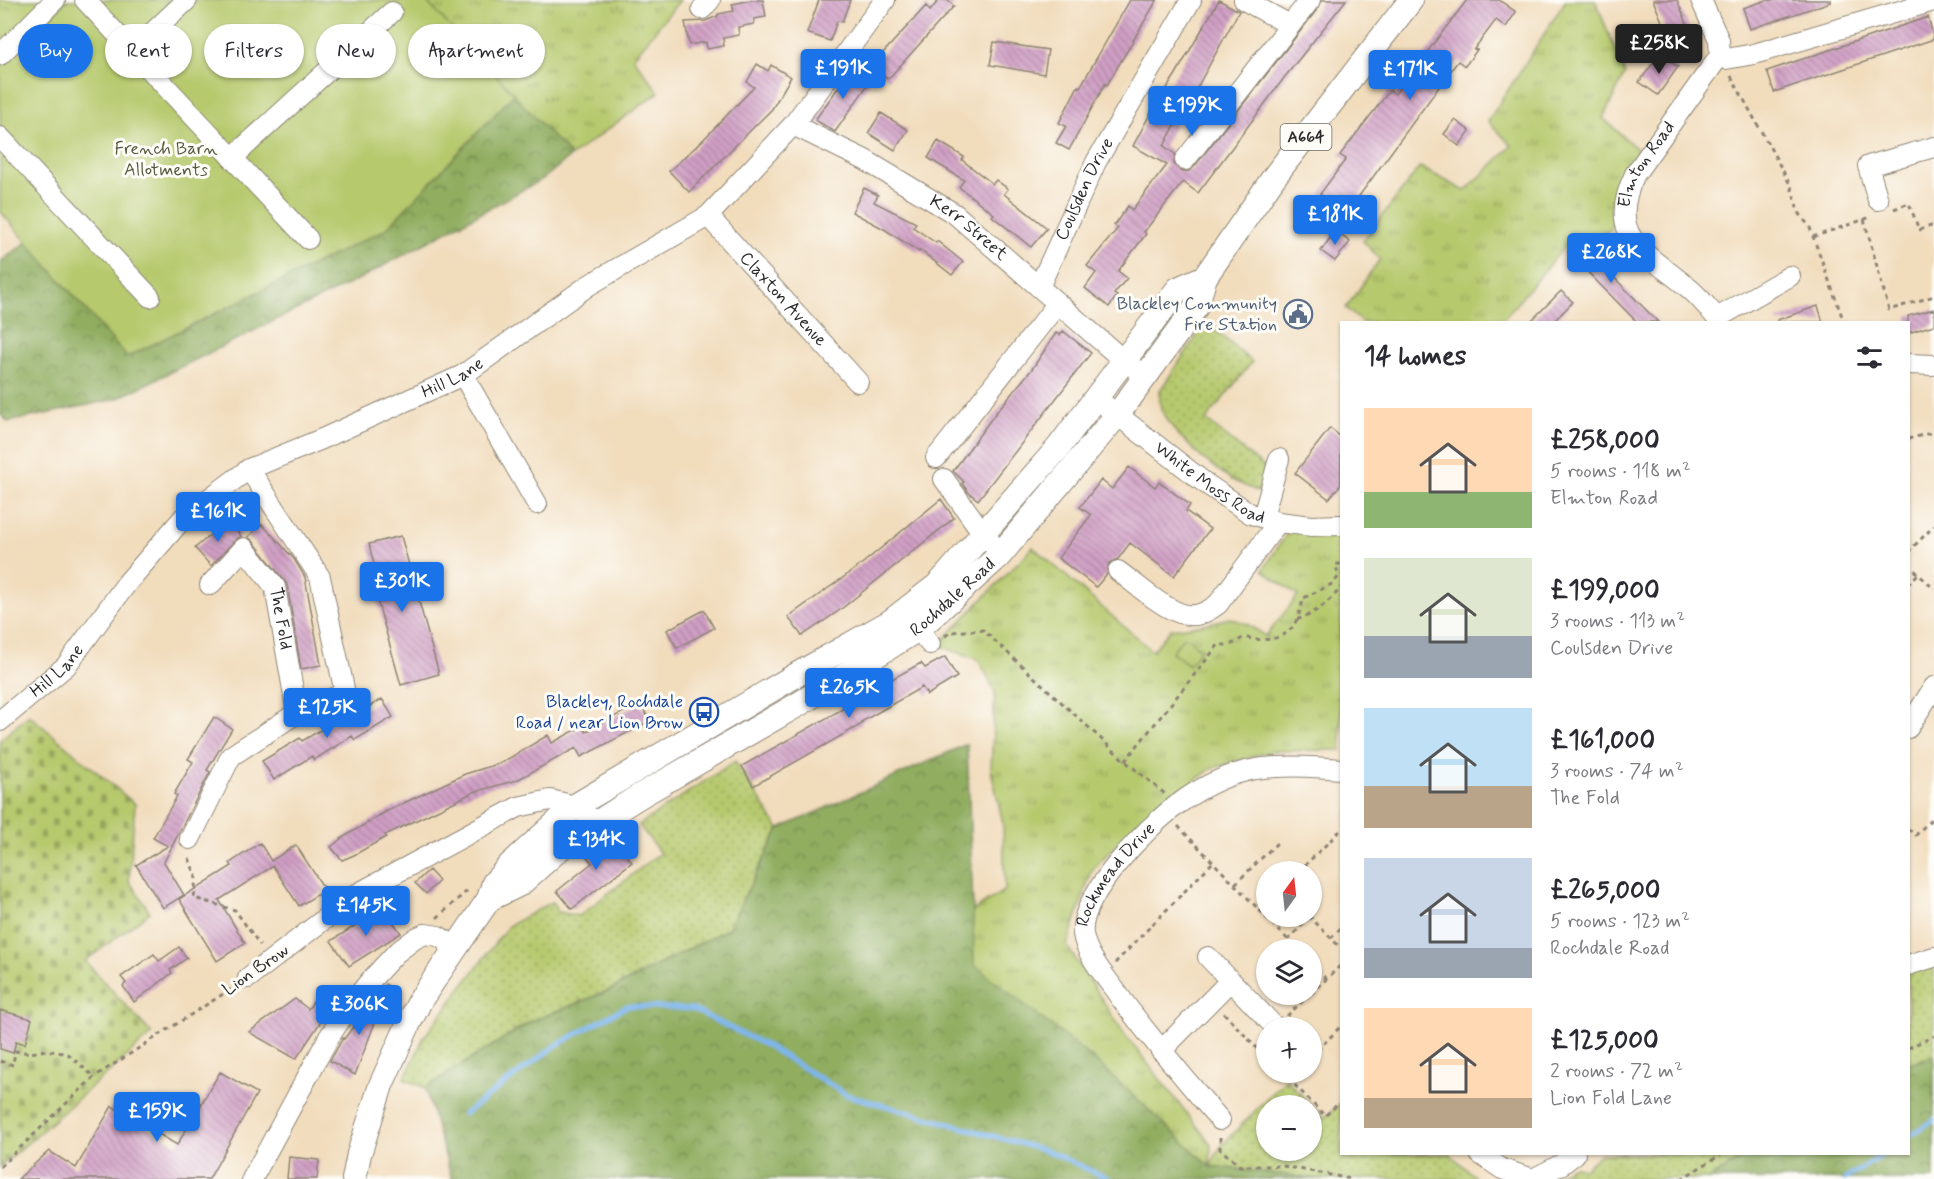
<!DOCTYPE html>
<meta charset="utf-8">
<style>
:root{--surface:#fff;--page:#f7f7f7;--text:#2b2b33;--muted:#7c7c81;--accent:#1a73e8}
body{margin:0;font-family:Mynerve,sans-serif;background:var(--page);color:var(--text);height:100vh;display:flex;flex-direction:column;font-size:22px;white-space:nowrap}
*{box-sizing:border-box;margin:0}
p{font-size:20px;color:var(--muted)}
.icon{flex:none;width:33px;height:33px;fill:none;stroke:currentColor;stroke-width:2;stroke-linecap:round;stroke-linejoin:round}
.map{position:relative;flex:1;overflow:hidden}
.drawer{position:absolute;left:1340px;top:321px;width:570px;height:834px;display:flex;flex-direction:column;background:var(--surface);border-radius:0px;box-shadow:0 2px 4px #0004}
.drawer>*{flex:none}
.hud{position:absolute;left:18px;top:24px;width:570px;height:54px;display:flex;gap:12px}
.needle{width:39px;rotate:15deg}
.fabs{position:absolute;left:1256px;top:861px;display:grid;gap:12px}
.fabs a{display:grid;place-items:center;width:66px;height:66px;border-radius:50%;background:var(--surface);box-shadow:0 2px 4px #0004;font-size:30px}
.price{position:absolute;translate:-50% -51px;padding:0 14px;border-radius:6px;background:var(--accent);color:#fff;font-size:20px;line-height:39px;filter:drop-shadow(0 2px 3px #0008)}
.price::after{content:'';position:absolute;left:50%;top:36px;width:18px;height:14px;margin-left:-9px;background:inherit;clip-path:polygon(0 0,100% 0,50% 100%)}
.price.on{background:#222;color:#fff}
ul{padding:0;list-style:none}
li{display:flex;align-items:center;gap:18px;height:150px;padding:0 24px}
li span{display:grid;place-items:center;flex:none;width:168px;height:120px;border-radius:0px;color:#555}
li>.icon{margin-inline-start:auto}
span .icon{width:72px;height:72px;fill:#fffc;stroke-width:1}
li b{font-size:26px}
h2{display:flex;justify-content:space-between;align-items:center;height:72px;padding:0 24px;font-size:26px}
.tag{padding:0 21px;border-radius:27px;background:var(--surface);box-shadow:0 2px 4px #0004;font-size:21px;line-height:54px}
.tag.on{background:var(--accent);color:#fff}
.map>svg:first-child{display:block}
.grass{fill:url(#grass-dots);stroke:#707a4c;stroke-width:1.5;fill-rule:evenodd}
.forest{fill:url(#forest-crowns);stroke:#5e6c46;stroke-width:1.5}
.cemetery{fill:url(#cemetery-stones);stroke:#707a4c;stroke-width:1.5}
.park{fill:url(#park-tufts);stroke:#707a4c;stroke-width:1.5}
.garden{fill:#b6c96d;stroke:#707a4c;stroke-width:1.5}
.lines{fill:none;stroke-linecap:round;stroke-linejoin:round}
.stream{stroke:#7eb6ee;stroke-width:5}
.building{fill:url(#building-back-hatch)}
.minor-casing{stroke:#8e8474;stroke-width:22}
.major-casing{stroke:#8e8474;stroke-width:26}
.path{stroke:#8e8474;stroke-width:3;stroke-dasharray:4.5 4.5;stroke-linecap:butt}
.minor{stroke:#fff;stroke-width:20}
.major{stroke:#fff;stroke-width:24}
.labels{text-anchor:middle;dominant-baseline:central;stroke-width:6;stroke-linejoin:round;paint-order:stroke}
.shield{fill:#fdfcf7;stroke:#6a6a68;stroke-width:1.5}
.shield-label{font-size:16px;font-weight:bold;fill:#2b2b2b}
.park-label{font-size:18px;fill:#555a3f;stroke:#fdfcf7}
.street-label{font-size:18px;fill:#2b2b2b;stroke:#fdfcf7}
.service-label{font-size:18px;fill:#4e5e75;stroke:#fdfcf7;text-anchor:end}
.transit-label{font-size:18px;fill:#164399;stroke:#fdfcf7;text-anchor:end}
</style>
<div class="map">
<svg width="1934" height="1179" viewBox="0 0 1934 1179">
<defs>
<pattern id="grass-dots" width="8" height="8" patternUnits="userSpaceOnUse" patternTransform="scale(1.5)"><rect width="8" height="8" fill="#b6c96d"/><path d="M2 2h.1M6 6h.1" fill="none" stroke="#94a35a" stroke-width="1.8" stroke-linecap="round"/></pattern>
<pattern id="forest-crowns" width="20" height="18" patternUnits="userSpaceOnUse" patternTransform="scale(1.5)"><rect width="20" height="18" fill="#90ad60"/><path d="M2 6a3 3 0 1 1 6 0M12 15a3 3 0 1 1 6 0" fill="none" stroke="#768d4f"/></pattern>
<pattern id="cemetery-stones" width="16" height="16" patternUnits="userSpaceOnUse" patternTransform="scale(1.5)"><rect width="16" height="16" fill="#b6c96d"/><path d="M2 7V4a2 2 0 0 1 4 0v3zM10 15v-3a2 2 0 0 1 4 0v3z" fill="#94a35a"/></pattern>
<pattern id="park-tufts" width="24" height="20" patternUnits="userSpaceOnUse" patternTransform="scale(1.5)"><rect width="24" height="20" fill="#b6c96d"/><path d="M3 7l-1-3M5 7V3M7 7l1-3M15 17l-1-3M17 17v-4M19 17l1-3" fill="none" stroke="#94a35a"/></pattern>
<pattern id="building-back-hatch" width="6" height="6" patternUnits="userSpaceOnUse" patternTransform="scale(1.5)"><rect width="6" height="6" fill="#d09fc5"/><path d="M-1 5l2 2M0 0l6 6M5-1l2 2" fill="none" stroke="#a982a0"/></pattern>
</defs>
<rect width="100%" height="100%" fill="#fdfcf7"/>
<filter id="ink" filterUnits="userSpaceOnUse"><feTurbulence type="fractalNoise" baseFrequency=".0167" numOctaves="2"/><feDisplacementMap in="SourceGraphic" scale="12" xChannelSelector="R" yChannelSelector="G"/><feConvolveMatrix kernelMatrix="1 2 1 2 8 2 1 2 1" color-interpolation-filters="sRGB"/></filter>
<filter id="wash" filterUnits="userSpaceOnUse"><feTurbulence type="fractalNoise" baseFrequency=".008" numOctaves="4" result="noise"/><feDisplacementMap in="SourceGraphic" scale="24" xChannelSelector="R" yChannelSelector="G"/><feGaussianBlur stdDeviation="1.35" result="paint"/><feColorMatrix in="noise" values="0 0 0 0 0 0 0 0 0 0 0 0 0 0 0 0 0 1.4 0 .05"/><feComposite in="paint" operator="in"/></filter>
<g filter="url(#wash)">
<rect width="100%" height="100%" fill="#f1dcbc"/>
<path class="grass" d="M1206 322 1252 362 1206 420 1264 467 1271 463 1259 492 1232 480 1202 458 1175 431 1161 410 1159 392Z
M735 761 779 829 728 929 608 991 530 1022 425 1088 404 1079 424 1037 508 926 552 902 558 912 579 916 660 853 639 825Z
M1934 963V1055L1908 1065V970Z
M1286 1079 1324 1118 1341 1103V1154H1450L1477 1179H1316L1210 1166 1221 1146ZM1266 1106H1311V1150H1266Z
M1600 1154H1749L1709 1179H1551L1573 1166 1584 1169Z"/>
<path class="forest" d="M514 94 571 156 543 179 363 277 116 399 8 422 0 414V262L27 242 127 357 386 229Z
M967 744 975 965 1096 1061 1210 1166 1316 1179H452L425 1088 530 1022 608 991 728 929 779 829Z
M1934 1055V1179H1709L1749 1154H1908V1065Z"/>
<path class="cemetery" d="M29 715 135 804 129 881 150 912 85 961 152 1034 0 1167V740Z"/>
<path class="park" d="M0 0H67L0 66Z
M425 0H680L633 58 659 92 571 156Z
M1566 0H1595L1625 74 1603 118 1638 150 1610 231 1571 239 1501 322H1361L1346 308 1380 259 1363 241 1420 167 1465 191 1512 146 1488 121Z
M1291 527 1341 531V750L1272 751 1213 768 1142 817 1092 870 1067 946 1125 1035 1211 1144 1210 1166 1096 1061 974 965 973 911 1005 890 1003 823 991 770 995 692 979 660 938 645 1033 547 1152 651 1171 629 1200 625 1230 618 1247 624 1266 636 1298 596 1263 570Z"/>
<path class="garden" d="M67 0H425L514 94 386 229 127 357 0 211V66Z
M1184 636 1201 649 1189 665 1172 652Z"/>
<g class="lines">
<path class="stream" d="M464 1114 555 1046 627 1006 692 1009 769 1047 847 1095 1050 1152 1109 1179
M1908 1137 1934 1120
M1845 1179 1884 1154"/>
</g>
<g id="blocks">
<path class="building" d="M752 0H763L766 17 754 19V24L738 27 739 35 723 38 724 46 707 49 706 42 689 45 685 22 705 21 718 16V14L734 11 732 4Z
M819 0H850L842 22 837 21 830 41 807 33Z
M939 0H947L954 6 888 79 872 65 926 6 930 11Z
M1130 0H1157L1107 85 1105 84 1069 150 1056 143 1066 126 1059 123 1078 86 1080 87Z
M1219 0 1239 11 1193 95 1199 98 1191 110 1185 106 1164 146 1175 154 1174 165 1183 172 1189 171 1194 167 1319 7 1322 0H1346L1284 78 1198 193 1183 182 1144 232 1146 234 1118 271 1127 278 1114 294 1117 296 1109 307 1085 288 1096 273 1087 266 1118 228 1114 225 1128 206 1132 210 1167 165 1133 146 1157 101 1158 102 1176 74Z
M1467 0H1499L1516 12 1506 27 1496 20 1474 49 1477 50 1465 66 1458 61 1359 196 1368 202 1358 215 1348 207 1345 212 1320 194 1346 159 1340 155 1390 90 1395 94Z
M1653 0H1677L1693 37 1672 45Z
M1767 0H1831V2L1750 29 1743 8Z
M1928 17 1934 39 1774 92 1767 71Z
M994 42 1048 50 1044 74 990 65Z
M1660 54 1678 67 1658 95 1639 82Z
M757 64 768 71 771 65 791 77 772 109 689 192 669 171 700 143 754 87 747 82Z
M853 67 871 80 835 132 815 120Z
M881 113 908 130 895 150 868 133Z
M1455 120 1470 131 1459 146 1444 134Z
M938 141 964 157 962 160 993 184 996 180 1008 189 1004 194 1047 228 1031 247 992 216 994 214 959 187 964 180 928 158Z
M864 188 878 195 874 202 916 223 913 227 936 243 937 241 963 262 952 275 920 250 919 252 884 229 852 212Z
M1335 231 1350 242 1335 261 1321 251Z
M1579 242 1658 322H1637L1568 252Z
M1561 291 1573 302 1553 322H1530Z
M1818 306 1823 322H1777V320Z
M1934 309V325L1908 333V316Z
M1063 331 1091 353 978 500 968 492 962 483 964 482 953 471 994 415 1032 369 1056 333 1060 335Z
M1330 428 1341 437V484L1329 499 1295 473Z
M1129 467 1155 487 1159 482 1190 505 1186 511 1210 529 1174 576 1130 543 1118 559 1109 563 1107 574 1096 587 1058 558 1091 515 1080 507 1101 480 1112 489Z
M941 499 954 518 840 610 802 636 788 617 858 567Z
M228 520 241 536 235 540 211 566 195 548Z
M262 524 294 559 305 577 321 665 301 669 287 584 253 541 248 537Z
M401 536 439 674 401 685 376 596 381 593 369 544Z
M704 610 714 628 677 648 667 630Z
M945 657 957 677 927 695 922 687 861 722 862 724 753 786 742 766 855 702 854 700 921 663 925 668Z
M382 699 393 717 355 740 352 736 314 760 312 756 274 780 262 761 300 738 302 741 341 718 343 722Z
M640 703 650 721 581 757 576 748 517 780 474 792 427 815 385 835 386 837 354 855 342 860 331 847 342 838 387 811 465 774 501 763 548 735 552 743 583 726 586 732Z
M214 717 232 729 207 770 210 772 164 862 184 895 163 908 136 865 168 846 153 838 177 796 174 794 193 762 188 759Z
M609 833 632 862 572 909 557 891 592 863 584 853Z
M260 843 271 861 296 845 325 890 299 906 273 866 219 900 245 943 217 961 179 899 232 866 230 863Z
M429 870 439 881 426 894 415 883Z
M383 908 401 933 349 966 331 941Z
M179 947 187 958 170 970 172 973 134 1002 123 986 126 983 121 977 154 954 159 961Z
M385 984 389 986 355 1075 330 1061 343 1038 344 1039Z
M317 997 333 1003 296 1059 249 1032 295 999 308 1009Z
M0 1010 32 1019 25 1044 16 1041 13 1053 0 1049Z
M220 1072 257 1093 209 1179H18L49 1151 76 1168 112 1106 177 1145Z
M289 1157 319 1160 317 1179H287Z"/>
</g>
</g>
<g filter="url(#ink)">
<use href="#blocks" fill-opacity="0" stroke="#8e8474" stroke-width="1.5"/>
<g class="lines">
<g class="minor-casing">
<g id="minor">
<path d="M85 0 308 239"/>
<path d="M1244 0 1290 25"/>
<path d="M1701 0 1719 40 1720 55"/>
<path d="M702 9 710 0"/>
<path d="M133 51 187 0"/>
<path d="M0 55 55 0"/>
<path d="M1720 55 1726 59 1754 54 1934 1"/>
<path id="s1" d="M793 125 865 160 955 214 1115 353 1145 376"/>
<path d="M0 137 150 297"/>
<path d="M232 158 392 12"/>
<path d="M1185 160 1310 0"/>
<path d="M1878 200 1868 166 1934 147"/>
<path id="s2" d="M708 216 858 382"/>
<path id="s3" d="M1039 287 1096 162 1191 0"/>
<path d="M1717 318 1790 276"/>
<path id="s4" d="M1718 322 1717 318C1709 309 1701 299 1692 291 1650 254 1603 240 1635 174L1720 55"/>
<path d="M1908 364 1934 365"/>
<path d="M463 375 537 504"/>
<path id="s5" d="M1097 399 1205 483 1251 514 1278 522 1312 526 1341 525"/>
<path d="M936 458 1058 303"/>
<path d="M944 479 982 532 1001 554"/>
<path d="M1263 517 1279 459"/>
<path d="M1118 571C1136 584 1165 611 1187 615 1199 617 1209 611 1218 604L1278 522"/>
<path id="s6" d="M210 585 244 548 275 587 297 713"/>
<path d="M918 629 930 644"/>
<path id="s7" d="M0 721 66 666 127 583 184 517 249 469 322 439 463 375 589 285 708 216 793 125 885 0"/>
<path d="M1908 728 1934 687"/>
<path d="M190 839 231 756 297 713 345 693 320 577 249 469"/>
<path d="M1208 957 1275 1027"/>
<path d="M1908 965 1934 957"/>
<path d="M248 978 357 894 518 807 550 800 575 806 597 823"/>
<path d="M1161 1051 1230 981"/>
<path id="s8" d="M1220 1120C1184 1078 1149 1037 1117 993 1105 976 1086 955 1083 934 1078 897 1148 826 1177 805 1197 790 1221 777 1246 771 1276 764 1311 766 1341 769"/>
<path d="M1480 1154 1502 1169 1533 1179 1562 1164 1575 1154"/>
<path d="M252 1179 329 1037 351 1004 370 981 396 953 416 938 425 934 438 936 456 947"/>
</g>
</g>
<g class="major-casing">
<g id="major">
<path id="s9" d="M489 899 520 884 568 841 638 797 799 704 918 629 999 556 1118 414 1196 307 1205 277 1274 177 1411 0"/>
<path d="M354 1179 359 1154 381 1085 408 1025 421 999 489 899 494 883 510 865 575 806 798 674 890 622 939 584 1058 448 1178 289 1205 277"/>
</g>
</g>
<path class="path" d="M1731 76 1791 186 1798 211 1810 228 1844 322
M1894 209 1909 203 1919 230 1934 225
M1864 219 1889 310 1934 296
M1813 237 1871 217
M1908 439 1934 432
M1908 552 1934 526
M1908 564 1934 589
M1908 584 1918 574
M1297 619C1309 619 1335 597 1341 587
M945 636 951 632 983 630 1125 761 1165 794
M1125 761 1219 644C1231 647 1234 643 1244 637 1263 642 1287 641 1296 621 1300 614 1301 605 1304 598L1334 583 1338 577 1336 564H1341
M1178 826 1298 950
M1908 829 1916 835 1934 816
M189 858 196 876 194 898 235 910 260 945
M1298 872 1341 830
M1235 884 1277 843
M1261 911 1266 905
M1309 916 1341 948
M437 918 470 888
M1331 938 1341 928
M1288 940 1310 917
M1115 963 1213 862
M1311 963 1326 979
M1311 994 1341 965
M1224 1013 1266 1058
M1287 1016 1310 994
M1908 1048 1934 1036
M1311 1057 1341 1026
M0 1061 13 1065 15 1051 31 1053 46 1050 68 1054 93 1076
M1282 1072 1325 1116 1341 1101
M1289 1079 1296 1072
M1220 1137V1149L1240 1166H1283L1351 1179
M0 1167 94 1077 234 987
M1681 1179 1722 1154"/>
<use href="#minor" class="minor"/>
<use href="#major" class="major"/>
</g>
</g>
<defs>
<g id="civic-ring" transform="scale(1.5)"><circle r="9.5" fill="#fdfcf7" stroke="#5c6f8a" stroke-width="1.5"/><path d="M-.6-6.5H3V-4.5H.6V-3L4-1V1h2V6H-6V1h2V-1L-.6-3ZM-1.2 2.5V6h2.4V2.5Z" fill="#5c6f8a"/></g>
<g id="bus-ring" transform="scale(1.5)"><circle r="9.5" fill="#fdfcf7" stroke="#1a4fb4" stroke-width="1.5"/><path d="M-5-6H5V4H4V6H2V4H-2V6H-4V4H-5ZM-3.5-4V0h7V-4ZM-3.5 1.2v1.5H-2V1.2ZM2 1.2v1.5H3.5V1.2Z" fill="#1a4fb4"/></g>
</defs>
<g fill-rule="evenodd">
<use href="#civic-ring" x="1298" y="314"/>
<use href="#bus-ring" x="704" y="712"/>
</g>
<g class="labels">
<rect class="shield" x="1280.5" y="124" width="51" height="26" rx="4.5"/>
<g class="shield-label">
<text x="1306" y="137">A664</text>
</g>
<g class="park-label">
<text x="166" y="149">French Barn<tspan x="166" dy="21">Allotments</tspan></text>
</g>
<g class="street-label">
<text stroke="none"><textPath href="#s4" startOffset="202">Elmton Road</textPath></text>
<text stroke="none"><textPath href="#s3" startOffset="108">Coulsden Drive</textPath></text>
<text stroke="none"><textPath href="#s1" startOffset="204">Kerr Street</textPath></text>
<text stroke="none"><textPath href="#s2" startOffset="112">Claxton Avenue</textPath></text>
<text stroke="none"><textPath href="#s7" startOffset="580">Hill Lane</textPath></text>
<text stroke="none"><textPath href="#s5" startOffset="141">White Moss Road</textPath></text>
<text stroke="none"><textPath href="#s9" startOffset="555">Rochdale Road</textPath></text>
<text stroke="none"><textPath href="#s6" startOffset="132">The Fold</textPath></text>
<text stroke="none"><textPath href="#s7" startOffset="76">Hill Lane</textPath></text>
<text stroke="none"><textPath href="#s8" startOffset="302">Rockmead Drive</textPath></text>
<text transform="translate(256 970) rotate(-35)">Lion Brow</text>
</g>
<g class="service-label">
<text x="1277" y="304">Blackley Community<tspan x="1277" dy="21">Fire Station</tspan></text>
</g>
<g class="transit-label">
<text x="683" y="702">Blackley, Rochdale<tspan x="683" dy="21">Road / near Lion Brow</tspan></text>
</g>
</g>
</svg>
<div class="fabs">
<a><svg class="needle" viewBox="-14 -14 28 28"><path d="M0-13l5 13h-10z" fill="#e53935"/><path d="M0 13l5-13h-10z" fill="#7c7c81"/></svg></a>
<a><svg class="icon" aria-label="layers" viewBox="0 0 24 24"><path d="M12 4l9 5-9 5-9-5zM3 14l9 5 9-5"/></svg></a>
<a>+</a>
<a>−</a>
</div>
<b class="price on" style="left:1659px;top:75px">£258K</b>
<b class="price" style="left:843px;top:100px">£191K</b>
<b class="price" style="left:1410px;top:101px">£171K</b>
<b class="price" style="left:1192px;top:137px">£199K</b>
<b class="price" style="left:1335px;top:246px">£181K</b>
<b class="price" style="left:1611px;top:284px">£268K</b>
<b class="price" style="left:218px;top:543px">£161K</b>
<b class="price" style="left:402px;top:613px">£301K</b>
<b class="price" style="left:849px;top:719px">£265K</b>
<b class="price" style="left:327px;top:739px">£125K</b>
<b class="price" style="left:596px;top:871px">£134K</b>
<b class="price" style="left:366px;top:937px">£145K</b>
<b class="price" style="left:359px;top:1036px">£306K</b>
<b class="price" style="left:157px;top:1143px">£159K</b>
<div class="hud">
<a class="tag on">Buy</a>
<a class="tag">Rent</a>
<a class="tag">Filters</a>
<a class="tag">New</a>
<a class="tag">Apartment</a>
</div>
<section class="drawer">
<h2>14 homes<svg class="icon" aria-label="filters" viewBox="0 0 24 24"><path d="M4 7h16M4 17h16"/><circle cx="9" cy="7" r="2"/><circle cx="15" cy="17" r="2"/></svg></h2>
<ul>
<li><span style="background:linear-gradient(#ffd9b3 70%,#8fb573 0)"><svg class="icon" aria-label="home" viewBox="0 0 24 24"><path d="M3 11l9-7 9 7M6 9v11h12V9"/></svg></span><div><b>£258,000</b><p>5 rooms · 118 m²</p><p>Elmton Road</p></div></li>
<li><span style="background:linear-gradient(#dfe7d0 65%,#9aa5b1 0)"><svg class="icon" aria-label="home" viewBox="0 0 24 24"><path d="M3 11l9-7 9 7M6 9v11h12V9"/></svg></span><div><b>£199,000</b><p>3 rooms · 113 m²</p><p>Coulsden Drive</p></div></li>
<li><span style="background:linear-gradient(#bfe0f5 65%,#b9a48a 0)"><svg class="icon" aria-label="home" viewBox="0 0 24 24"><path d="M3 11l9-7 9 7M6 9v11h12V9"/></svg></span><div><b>£161,000</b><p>3 rooms · 74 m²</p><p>The Fold</p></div></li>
<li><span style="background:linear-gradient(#c9d6e8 75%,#9aa5b1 0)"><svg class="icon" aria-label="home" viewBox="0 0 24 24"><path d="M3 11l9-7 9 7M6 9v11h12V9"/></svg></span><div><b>£265,000</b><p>5 rooms · 123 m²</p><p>Rochdale Road</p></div></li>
<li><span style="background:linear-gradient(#ffd9b3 75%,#b9a48a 0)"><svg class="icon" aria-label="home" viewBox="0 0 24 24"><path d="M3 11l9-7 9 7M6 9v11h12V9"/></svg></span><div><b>£125,000</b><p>2 rooms · 72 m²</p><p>Lion Fold Lane</p></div></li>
</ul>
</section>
</div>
